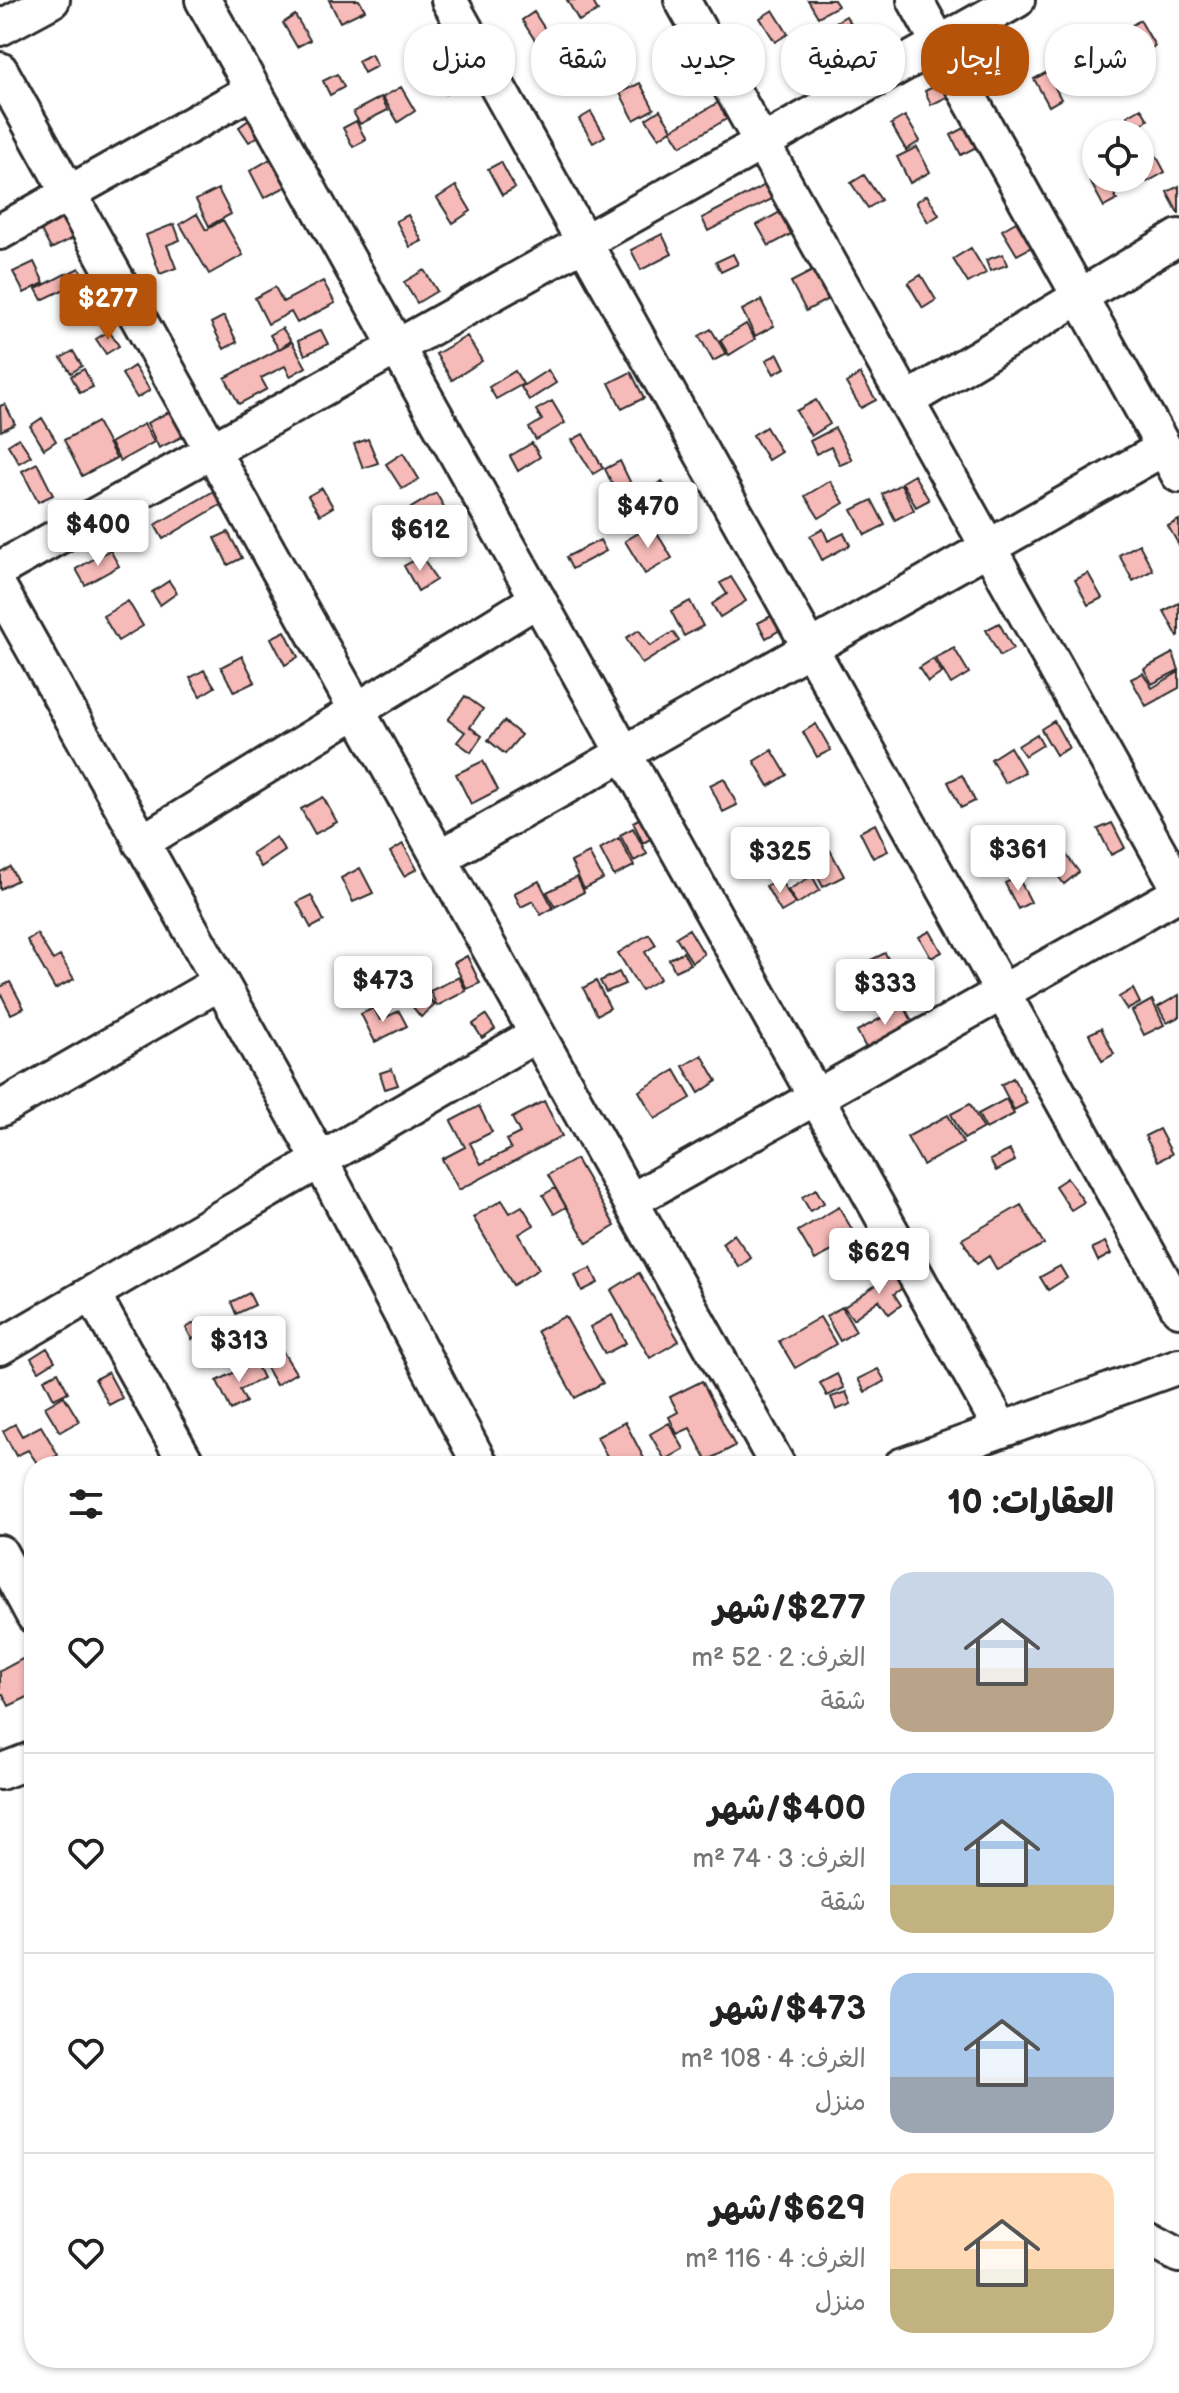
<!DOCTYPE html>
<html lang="ar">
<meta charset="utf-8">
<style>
:root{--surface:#fff;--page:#f6f6f6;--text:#222;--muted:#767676;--line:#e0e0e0;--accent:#b45309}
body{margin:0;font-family:"Balsamiq Sans","Playpen Sans Arabic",sans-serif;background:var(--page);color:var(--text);direction:rtl;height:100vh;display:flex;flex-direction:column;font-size:30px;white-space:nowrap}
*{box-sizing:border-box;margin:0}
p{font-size:26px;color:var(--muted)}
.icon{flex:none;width:44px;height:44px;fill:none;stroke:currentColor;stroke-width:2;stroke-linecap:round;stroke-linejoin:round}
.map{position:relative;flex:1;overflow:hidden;direction:ltr}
.side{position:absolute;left:24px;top:1456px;width:1130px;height:912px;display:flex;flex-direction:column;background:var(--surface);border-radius:32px;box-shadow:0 2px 6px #0004;direction:rtl}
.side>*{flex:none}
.hud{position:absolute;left:24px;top:24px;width:1132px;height:72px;direction:rtl;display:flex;gap:16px}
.tools{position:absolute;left:1082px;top:120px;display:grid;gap:16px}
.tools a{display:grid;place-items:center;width:72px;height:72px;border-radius:50%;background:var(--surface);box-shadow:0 2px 6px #0004;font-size:40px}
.price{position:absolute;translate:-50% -68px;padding:0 18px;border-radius:8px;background:#fff;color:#222;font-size:26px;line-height:52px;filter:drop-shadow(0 2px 4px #0008)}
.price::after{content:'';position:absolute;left:50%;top:48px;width:24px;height:18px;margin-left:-12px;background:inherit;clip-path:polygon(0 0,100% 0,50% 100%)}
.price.current{background:var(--accent);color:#fff}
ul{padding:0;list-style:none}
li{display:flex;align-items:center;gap:24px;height:200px;padding:0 40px}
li+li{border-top:2px solid var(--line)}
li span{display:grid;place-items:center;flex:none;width:224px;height:160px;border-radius:24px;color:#555}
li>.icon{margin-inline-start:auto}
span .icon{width:96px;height:96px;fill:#fffc;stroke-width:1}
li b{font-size:34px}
h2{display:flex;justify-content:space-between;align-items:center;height:96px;padding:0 40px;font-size:34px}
.tag{padding:0 28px;border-radius:32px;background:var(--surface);box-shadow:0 2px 6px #0004;font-size:28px;line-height:72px}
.tag.current{background:var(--accent);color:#fff}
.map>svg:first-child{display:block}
.building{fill:#f6bab8;stroke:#2b2b2b;stroke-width:2}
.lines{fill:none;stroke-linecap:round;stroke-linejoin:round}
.minor-casing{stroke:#2b2b2b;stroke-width:40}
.minor{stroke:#fff;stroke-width:34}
</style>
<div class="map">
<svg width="1179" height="2393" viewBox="0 0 1179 2393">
<rect width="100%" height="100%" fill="#fff"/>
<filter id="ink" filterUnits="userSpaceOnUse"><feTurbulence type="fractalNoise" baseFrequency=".0125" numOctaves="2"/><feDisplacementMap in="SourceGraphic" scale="16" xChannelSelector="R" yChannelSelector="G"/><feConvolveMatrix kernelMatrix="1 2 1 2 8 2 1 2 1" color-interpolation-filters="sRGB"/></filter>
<g filter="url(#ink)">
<path class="building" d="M329 0H359L365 10 340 22Z
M567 0H592L598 11 579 21Z
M808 0H834L838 6 818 17Z
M773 10 788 34 775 42 760 18Z
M534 12 550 37 538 45 522 20Z
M295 15 310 40 297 47 283 23Z
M846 16 861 40 849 48 834 23Z
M1140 20 1155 46 1143 53 1128 28Z
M1096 45 1111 70 1092 82 1077 56Z
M371 54 377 66 364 73 358 61Z
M457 57 470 81 446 94 433 70Z
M684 60 696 86 682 93 669 67Z
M1047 72 1061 99 1049 106 1034 79Z
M337 74 344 87 330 95 323 81Z
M945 81 951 95 931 105 925 91Z
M640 83 654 109 634 120 620 93Z
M401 87 415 111 398 122 383 97Z
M381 97 388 110 360 124 353 112Z
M726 98 735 114 681 146 671 130Z
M1141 108 1148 120 1135 129 1127 116Z
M660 110 672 129 659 138 646 119Z
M591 112 605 136 593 143 579 119Z
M905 116 920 141 906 150 891 124Z
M252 118 262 134 249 142 239 127Z
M980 120 990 140 961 155 951 135Z
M356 121 366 140 353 147 343 128Z
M1151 146 1165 172 1147 182 1140 169V153Z
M917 147 930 172 910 183 897 157Z
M274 157 289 185 264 198 250 171Z
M501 162 515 188 502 195 488 169Z
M864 175 881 200 868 208 851 183Z
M1096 177 1126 178 1111 187 1117 200 1104 207 1090 181Z
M769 183 776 197 708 231 702 218Z
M456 186 471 211 453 223 437 198Z
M1179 186V213H1178L1167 192Z
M218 189 231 214 209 226 196 200Z
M927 195 939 215 928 222 916 202Z
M65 209 79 235 51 249 37 223Z
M784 210 795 232 769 246 757 225Z
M197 214 206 230 223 220 243 255 209 274 180 224Z
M408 215 422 241 410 247 396 221Z
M1016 222 1032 247 1017 255 1002 230Z
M174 224 180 240 167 245 176 268 160 274 146 235Z
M662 234 672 254 641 270 631 250Z
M971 248 986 273 968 283 953 259Z
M733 254 738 264 721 272 716 262Z
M1003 254 1007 265 990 271 986 260Z
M34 262 44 283 24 293 13 272Z
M79 268 92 293 80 299 67 274Z
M816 269 830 298 806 311 791 282Z
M424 270 437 291 417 303 404 282Z
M65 274 71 286 42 300 36 289Z
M921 275 936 300 923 308 908 283Z
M323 281 335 303 297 323 291 312 268 324 255 298 275 287 283 302Z
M761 300 774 326 755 336 742 310Z
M224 316 237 342 224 349 211 323Z
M746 324 755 339 729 355 720 340Z
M282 328 291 341 279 349 270 335Z
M711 329 726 354 713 361 699 336Z
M321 330 328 344 305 355 298 341Z
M109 331 119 346 106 354 96 339Z
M467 336 482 361 452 380 436 354Z
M292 342 306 367 290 376 285 366 261 378 267 389 239 404 225 378Z
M73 351 82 366 71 373 61 358Z
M778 354 785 368 774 374 766 360Z
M134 366 150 390 137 398 122 374Z
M84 369 93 387 80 393 71 376Z
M548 370 556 383 529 400 521 387Z
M515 371 523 384 496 399 489 387Z
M631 372 644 398 622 409 609 383Z
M860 374 876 400 861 408 846 383Z
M816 400 830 424 811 436 796 411Z
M552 401 565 423 536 440 529 428 542 420 536 410Z
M5 404 15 424 1 431 0 406Z
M177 408 190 433 159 448 147 423Z
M42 418 56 441 44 449 30 426Z
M97 422 116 458 82 476 64 440Z
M144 424 154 442 120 461 110 443Z
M766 427 781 452 768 460 753 435Z
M835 428 852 460 840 465 831 447 816 454 810 441Z
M583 434 603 468 593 474 572 440Z
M19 438 31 456 19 463 8 445Z
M368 439 378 463 363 468 354 444Z
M532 443 540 457 518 471 510 456Z
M403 453 419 479 402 489 386 464Z
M620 461 633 488 618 496 605 469Z
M37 463 53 495 38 502 22 471Z
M914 475 929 500 916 507 902 482Z
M662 481 670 495 642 512 633 498Z
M830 481 844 503 819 518 805 496Z
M901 484 914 510 895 520 882 494Z
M219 488 227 501 163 539 155 525Z
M322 488 333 507 320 515 308 496Z
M683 489 692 500 680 510 671 499Z
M436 493 447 512 402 539 391 520Z
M872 500 885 525 865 535 852 510Z
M629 504 641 524 627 532 615 512Z
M1179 520V545L1168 526Z
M652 525 672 558 645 574 625 541Z
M823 529 828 541 844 533 850 545 822 560 810 536Z
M228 532 242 558 228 565 215 538Z
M600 540 606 551 572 569 566 557Z
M1139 544 1153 570 1133 581 1119 555Z
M110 550 119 566 85 585 76 569Z
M422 556 436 580 418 591 404 566Z
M1088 573 1102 598 1088 605 1075 580Z
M731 577 746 601 720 617 712 604 727 594 720 583Z
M169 581 177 593 160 605 152 592Z
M128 601 143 626 118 641 103 616Z
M690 601 703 626 684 636 671 611Z
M1179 603V636L1178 637 1164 611Z
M773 615 780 630 766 638 758 623Z
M999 623 1013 649 1000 656 986 630Z
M639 630 650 646 673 632 679 641 642 664 626 638Z
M285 631 298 657 285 665 271 638Z
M954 648 969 673 951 684 935 658Z
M1173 653 1179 670 1152 684 1144 669Z
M242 656 255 682 234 692 221 667Z
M933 659 942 673 928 682 919 668Z
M204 670 215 687 200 696 190 678Z
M1179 672V688L1146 706 1131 679 1143 673 1152 688Z
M465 696 483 709 470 727 482 736 471 752 457 742 465 732 448 720Z
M504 721 521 735 505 754 488 740Z
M1054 721 1069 748 1056 755 1041 729Z
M816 724 831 750 817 757 803 732Z
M1037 734 1043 745 1025 756 1018 746Z
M1010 747 1025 772 1005 783 991 759Z
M772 750 787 775 769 786 754 761Z
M483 761 498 790 471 804 456 774Z
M962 775 975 801 961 808 948 782Z
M724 778 737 805 723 812 710 785Z
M323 797 337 822 315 834 301 809Z
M644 816 654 837 643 843 633 822Z
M1112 823 1125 848 1111 855 1098 829Z
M875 824 888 851 873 858 860 832Z
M633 828 647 854 634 861 620 835Z
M276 837 285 851 261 867 252 853Z
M619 838 634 866 614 876 600 849Z
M403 844 417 869 404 876 390 852Z
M1062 849 1079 872 1064 884 1047 861Z
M830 850 844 876 823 887 810 861Z
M589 853 603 879 584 889 571 862Z
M10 867 17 880 0 889V872Z
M360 868 373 893 353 902 341 878Z
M812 876 820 890 797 904 788 890Z
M577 877 584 892 555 907 547 892Z
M1018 877 1031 902 1018 909 1005 883Z
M779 878 795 904 781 912 766 886Z
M539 881 553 908 541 915 533 901 521 907 514 893Z
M311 895 324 921 311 928 297 902Z
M689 929 704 954 692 962 676 937Z
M930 931 942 952 931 958 919 937Z
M37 934 53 960 60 956 74 979 55 989 27 940Z
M649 934 656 945 645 952 660 979 641 990 618 953Z
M683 952 690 964 675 971 669 959Z
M885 953 897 976 879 986 867 962Z
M467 956 480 983 467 989 454 963Z
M619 972 625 984 606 992 600 981Z
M459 977 466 991 437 1006 430 991Z
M596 981 610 1008 597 1015 583 988Z
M10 982 24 1008 11 1014 0 992V987Z
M416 983 435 1005 421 1017 402 994Z
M893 985 902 1002 887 1010 878 992Z
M1133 989 1140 1003 1127 1010 1119 997Z
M1179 995V1017L1167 1023 1158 1007Z
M1152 1000 1164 1025 1144 1035 1132 1011Z
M904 1006 913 1023 866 1048 857 1031Z
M374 1008 380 1020 399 1011 407 1026 375 1042 361 1014Z
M486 1015 495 1029 482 1038 473 1024Z
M1101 1028 1114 1054 1102 1061 1089 1034Z
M702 1055 717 1081 699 1093 683 1066Z
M392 1069 398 1085 385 1089 380 1073Z
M675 1070 691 1098 655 1119 639 1091Z
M1013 1078 1027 1103 1014 1110 1001 1085Z
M1006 1099 1014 1114 986 1129 978 1114Z
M544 1101 562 1136 459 1190 442 1159 465 1147 451 1121 479 1106 492 1132 470 1143 481 1164 511 1149 506 1140 520 1133 512 1118Z
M970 1104 983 1128 964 1139 951 1114Z
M948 1115 963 1143 923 1165 907 1137Z
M1159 1129 1172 1154 1158 1161 1145 1136Z
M1010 1150 1015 1161 996 1171 990 1160Z
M576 1159 615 1226 587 1243 548 1175Z
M1067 1178 1084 1202 1071 1210 1055 1186Z
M555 1188 566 1207 554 1214 543 1195Z
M816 1189 824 1203 810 1211 802 1197Z
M502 1200 510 1213 522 1206 534 1225 519 1234 539 1269 513 1285 473 1217Z
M1021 1205 1044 1244 997 1270 989 1256 977 1264 962 1239Z
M839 1207 857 1238 815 1260 798 1231Z
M734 1234 751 1258 739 1267 722 1243Z
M1105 1242 1111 1254 1098 1261 1092 1248Z
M1060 1266 1067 1278 1048 1290 1040 1277Z
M591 1268 598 1283 582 1291 575 1275Z
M898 1270 908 1284 894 1294 901 1305 889 1314 879 1300 853 1319 844 1307Z
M639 1273 679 1341 650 1358 611 1290Z
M249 1293 255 1305 236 1314 231 1302Z
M842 1307 856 1331 840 1341 826 1316Z
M612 1315 626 1343 605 1354 590 1327Z
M565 1316 603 1383 575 1398 537 1331Z
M820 1317 836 1344 795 1368 779 1341Z
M199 1320 205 1331 192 1339 186 1328Z
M280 1347 296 1373 276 1385 261 1359Z
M47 1348 55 1361 39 1371 31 1358Z
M255 1362 263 1378 240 1390 246 1402 231 1410 217 1381Z
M878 1369 885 1381 865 1392 858 1379Z
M58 1372 68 1392 54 1399 44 1379Z
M108 1372 122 1398 109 1405 95 1379Z
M837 1374 844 1388 827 1396 820 1383Z
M702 1381 735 1446 707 1461 690 1428 677 1434 669 1417 678 1412 670 1397Z
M846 1392 851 1404 836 1410 831 1397Z
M64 1396 79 1421 60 1432 45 1407Z
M625 1422 648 1466H612L597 1437Z
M669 1423 684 1449 665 1460 650 1434Z
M15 1424 22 1436 41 1426 58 1455 39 1466 28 1450 16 1456 3 1431Z
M24 1658 34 1678V1694L9 1706 3 1694 0 1695V1671Z"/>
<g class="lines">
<g class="minor-casing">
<path id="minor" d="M203 0 1002 1430
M449 0 1179 1309
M682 0 1179 888
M915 0 1179 475
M0 28 52 0
M0 70 778 1466
M0 232 253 90
M906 401 1179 237
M0 569 1017 0
M0 589 320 1160 481 1466
M141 843 538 599
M439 858 1164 448
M0 1109 219 983
M631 1201 1179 893
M93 1295 188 1466
M0 1347 537 1034
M901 1466 1179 1366
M0 1553 34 1616
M0 1772 34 1759
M1144 2236 1179 2255"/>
</g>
<use href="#minor" class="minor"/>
</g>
</g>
</svg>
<div class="tools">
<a><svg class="icon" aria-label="locate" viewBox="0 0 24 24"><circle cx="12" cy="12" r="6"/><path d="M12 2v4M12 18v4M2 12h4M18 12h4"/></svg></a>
</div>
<b class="price current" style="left:108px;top:342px">$277</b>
<b class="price" style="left:648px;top:550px">$470</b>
<b class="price" style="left:98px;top:568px">$400</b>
<b class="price" style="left:420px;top:573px">$612</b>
<b class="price" style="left:1018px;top:893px">$361</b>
<b class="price" style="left:780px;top:895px">$325</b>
<b class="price" style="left:383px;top:1024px">$473</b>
<b class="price" style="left:885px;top:1027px">$333</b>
<b class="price" style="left:879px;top:1296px">$629</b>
<b class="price" style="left:239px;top:1384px">$313</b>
<div class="hud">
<a class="tag">شراء</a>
<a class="tag current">إيجار</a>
<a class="tag">تصفية</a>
<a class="tag">جديد</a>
<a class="tag">شقة</a>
<a class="tag">منزل</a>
</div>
<section class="side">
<h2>العقارات: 10<svg class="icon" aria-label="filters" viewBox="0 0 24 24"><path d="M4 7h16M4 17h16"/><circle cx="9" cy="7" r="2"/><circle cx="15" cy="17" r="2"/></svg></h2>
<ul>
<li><span style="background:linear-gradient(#c9d6e8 60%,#b9a48a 0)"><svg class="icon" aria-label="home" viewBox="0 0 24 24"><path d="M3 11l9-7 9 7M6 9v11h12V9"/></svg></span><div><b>$277/شهر</b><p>الغرف: 2 · 52 m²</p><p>شقة</p></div><svg class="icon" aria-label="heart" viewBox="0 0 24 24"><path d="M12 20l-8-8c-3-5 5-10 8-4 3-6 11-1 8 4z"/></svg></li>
<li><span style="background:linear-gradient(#a9c7e8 70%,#c2b280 0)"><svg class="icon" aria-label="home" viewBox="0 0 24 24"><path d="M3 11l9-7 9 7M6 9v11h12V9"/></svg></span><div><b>$400/شهر</b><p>الغرف: 3 · 74 m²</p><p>شقة</p></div><svg class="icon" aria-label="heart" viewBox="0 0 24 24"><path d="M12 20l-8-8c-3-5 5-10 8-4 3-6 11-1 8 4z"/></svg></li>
<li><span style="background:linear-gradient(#a9c7e8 65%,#9aa5b1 0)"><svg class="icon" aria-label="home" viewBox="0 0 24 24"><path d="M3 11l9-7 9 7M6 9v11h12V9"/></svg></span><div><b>$473/شهر</b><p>الغرف: 4 · 108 m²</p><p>منزل</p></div><svg class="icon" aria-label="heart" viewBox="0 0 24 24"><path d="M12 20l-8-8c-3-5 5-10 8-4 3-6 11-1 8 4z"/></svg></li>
<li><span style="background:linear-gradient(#ffd9b3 60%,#c2b280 0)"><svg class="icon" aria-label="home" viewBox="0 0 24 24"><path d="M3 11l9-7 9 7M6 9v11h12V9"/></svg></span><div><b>$629/شهر</b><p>الغرف: 4 · 116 m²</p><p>منزل</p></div><svg class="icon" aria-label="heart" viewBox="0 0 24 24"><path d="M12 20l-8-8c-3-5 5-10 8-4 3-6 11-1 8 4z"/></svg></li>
</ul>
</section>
</div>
